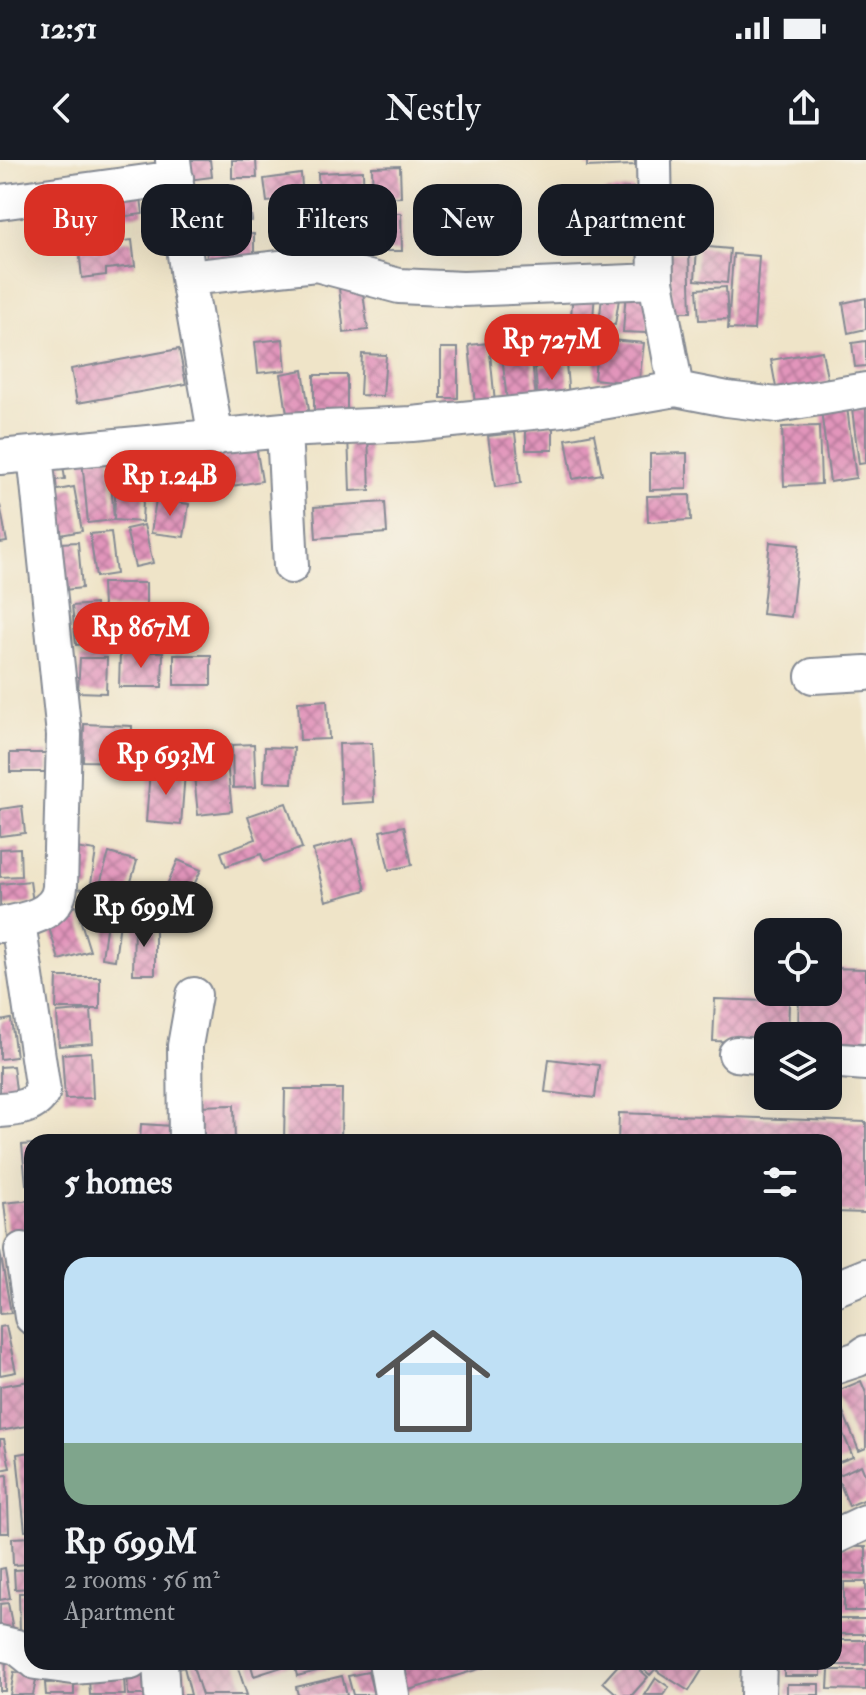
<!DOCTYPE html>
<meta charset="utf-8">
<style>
:root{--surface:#171b24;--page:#242831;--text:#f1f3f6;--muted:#9ea1a6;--accent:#d93025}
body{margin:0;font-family:"IM FELL Double Pica",serif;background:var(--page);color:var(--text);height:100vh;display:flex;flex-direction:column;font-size:30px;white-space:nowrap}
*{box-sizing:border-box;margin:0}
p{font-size:26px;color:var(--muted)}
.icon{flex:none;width:44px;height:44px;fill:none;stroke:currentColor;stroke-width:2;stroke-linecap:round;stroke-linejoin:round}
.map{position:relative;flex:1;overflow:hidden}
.details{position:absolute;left:24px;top:974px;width:818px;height:536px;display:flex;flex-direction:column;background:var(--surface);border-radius:24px;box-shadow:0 8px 32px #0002}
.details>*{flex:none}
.guide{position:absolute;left:24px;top:24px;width:818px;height:72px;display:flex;gap:16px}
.controls{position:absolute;left:754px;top:758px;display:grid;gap:16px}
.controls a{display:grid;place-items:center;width:88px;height:88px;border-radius:16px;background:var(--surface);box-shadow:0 8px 32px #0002;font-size:40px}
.price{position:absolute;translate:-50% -68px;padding:0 18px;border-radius:28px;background:var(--accent);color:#fff;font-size:26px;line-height:52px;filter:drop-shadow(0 2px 4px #0008)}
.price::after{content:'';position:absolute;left:50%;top:48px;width:24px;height:18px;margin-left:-12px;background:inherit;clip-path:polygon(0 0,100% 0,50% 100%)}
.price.active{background:#222;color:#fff}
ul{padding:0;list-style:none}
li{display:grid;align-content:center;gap:16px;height:424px;padding:0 40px}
li span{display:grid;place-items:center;height:248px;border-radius:24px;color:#555}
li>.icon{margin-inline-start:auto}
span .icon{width:144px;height:144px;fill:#fffc;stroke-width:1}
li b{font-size:34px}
h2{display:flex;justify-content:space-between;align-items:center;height:96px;padding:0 40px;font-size:34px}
.pill{padding:0 28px;border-radius:24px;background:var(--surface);box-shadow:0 8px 32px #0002;font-size:28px;line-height:72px}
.pill.active{background:var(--accent);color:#fff}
.status{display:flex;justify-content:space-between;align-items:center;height:56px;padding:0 40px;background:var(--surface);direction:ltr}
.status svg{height:22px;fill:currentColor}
header{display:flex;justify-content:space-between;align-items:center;height:104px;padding:0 40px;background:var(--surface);font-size:36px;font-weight:600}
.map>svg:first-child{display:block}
.building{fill:url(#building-cross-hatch)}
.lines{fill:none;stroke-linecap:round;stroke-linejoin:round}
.minor-casing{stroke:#858a93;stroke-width:38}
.minor{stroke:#fff;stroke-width:34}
</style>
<div class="status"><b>12:51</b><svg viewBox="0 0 49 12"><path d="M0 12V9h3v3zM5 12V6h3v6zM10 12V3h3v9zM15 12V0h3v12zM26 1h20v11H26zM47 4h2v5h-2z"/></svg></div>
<header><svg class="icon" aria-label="back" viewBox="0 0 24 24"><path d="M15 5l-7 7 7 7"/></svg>Nestly<svg class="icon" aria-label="share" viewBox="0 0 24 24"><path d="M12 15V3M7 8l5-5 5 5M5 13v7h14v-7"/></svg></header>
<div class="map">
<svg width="866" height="1535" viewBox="0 0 866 1535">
<defs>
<pattern id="building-cross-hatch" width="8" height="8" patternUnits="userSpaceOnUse" patternTransform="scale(2)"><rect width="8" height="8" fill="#e295bb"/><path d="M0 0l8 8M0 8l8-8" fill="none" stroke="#b67a9b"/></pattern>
</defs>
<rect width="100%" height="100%" fill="#f7f3e8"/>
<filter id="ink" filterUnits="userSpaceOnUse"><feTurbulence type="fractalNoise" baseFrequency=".0125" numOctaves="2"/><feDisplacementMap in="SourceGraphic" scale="16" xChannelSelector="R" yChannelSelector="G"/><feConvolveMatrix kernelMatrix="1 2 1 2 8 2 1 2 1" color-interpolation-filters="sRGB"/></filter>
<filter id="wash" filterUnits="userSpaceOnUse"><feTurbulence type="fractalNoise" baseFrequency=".006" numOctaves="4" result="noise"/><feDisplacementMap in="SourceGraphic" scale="32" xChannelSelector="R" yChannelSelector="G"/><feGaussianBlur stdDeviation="1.8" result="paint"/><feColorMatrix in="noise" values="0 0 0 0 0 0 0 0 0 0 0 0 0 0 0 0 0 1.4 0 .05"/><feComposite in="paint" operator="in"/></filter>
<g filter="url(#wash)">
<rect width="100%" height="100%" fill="#efe4c8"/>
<g id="blocks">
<path class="building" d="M178 0H210L212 17 181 21Z
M232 0H256L257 18H232Z
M587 0H635V5L587 7Z
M400 6 401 37 373 38 372 7Z
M363 11 365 78 320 80 318 13Z
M301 14 305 63H277L276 41 267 42 264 19Z
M633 28 636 48 585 54 583 35Z
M140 29 143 54 96 60 93 34Z
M249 39 252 61 204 67 202 45Z
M376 53H401L402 91H377Z
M101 67 103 83 132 80 135 106 106 109V115L82 118 77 69Z
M254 74V105L207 106 206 75Z
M697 86 730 89 727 123 695 120Z
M689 92 691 152H672L670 93Z
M733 94 759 96 754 170 728 169Z
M362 125 368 170 344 173 339 128Z
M726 127 728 159 699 160 697 129Z
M603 129 620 132 615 165 599 163Z
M626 130 649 131 646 173 623 172Z
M573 131 595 133 592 171 570 169Z
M866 138V169L848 173 843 143Z
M571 171 572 194 539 195 538 172Z
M529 172 536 239 507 242 500 175Z
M283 179 286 210 258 213 255 182Z
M598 179 644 183 639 224 594 219Z
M866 181V206L855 207 852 183Z
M489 183 495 243 475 245 469 185Z
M441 188H458V238H441Z
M179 189 186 224 77 243 71 209Z
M822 191 828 223 777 233 771 200Z
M362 194 386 195 383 236 360 235Z
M566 204 569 237 538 240 535 207Z
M303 210 309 250 287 254 281 214Z
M314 215H347V258H314Z
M847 247 856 318 830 322 821 250Z
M866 247V303L859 304 852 249Z
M526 265H553V290H526Z
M819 266 821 324 784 326 782 267Z
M368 273 370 330 350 331 348 274Z
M515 273 521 323 495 327 488 276Z
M594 274 602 314 573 319 566 279Z
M256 286 262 321 214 329 208 294Z
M687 293V329L650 330V294Z
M109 296 114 360 116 317 144 318 142 362 114 360 88 363 82 299Z
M62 298 65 319 43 322Z
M74 327 82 371 55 376 47 332Z
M690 335 691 360 648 362 647 336Z
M156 339 189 344 184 377 151 373Z
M385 342 387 373 316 378 314 347Z
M0 345 7 382 0 383Z
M144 365 153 403 135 407 126 369Z
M111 372 116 414 96 417 90 374Z
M78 382 82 428 64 430 60 383Z
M770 382 799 385 791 457 762 454Z
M102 423H146V447L103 448Z
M95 444 98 483 76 485 72 446Z
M120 492H163L162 527H119Z
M174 495H211V525H174Z
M80 498H107L106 533 78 532Z
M327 540 329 579 300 580 298 542Z
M84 564 132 566 131 602 83 601Z
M372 583 374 642 341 644 339 584Z
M254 584 256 627 233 628 232 585Z
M265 587 294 588 292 623 264 622Z
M10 593H48V612H10Z
M227 602 232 651 198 655 193 605Z
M150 610 185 612 181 665 146 662Z
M286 643 302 688 264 702 261 694 226 706 221 692 256 679 248 656Z
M22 646 25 673 0 676V649Z
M404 666 412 705 389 710 380 671Z
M353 679 366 730 326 741 313 690Z
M20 688 21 716 0 717V689Z
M75 688 96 691 90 730 69 727Z
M109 693 137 701 125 742 97 734Z
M178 700 201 710 184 746 162 736Z
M30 721 33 743 0 747V724Z
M76 746 90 791 59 800 45 755Z
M108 754 121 755 115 800 102 798Z
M134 763H155V814H133Z
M828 808 866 809V884L828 883V876H798L799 832H828Z
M57 817H100V849H56Z
M715 839 789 842 788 876H768V883L713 881Z
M91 850 93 883 59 886 57 853Z
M11 859 16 897 0 899V861Z
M91 892 93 938 65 939 62 894Z
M549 899 599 905 595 938 545 932Z
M13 906 17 938 0 940V907Z
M285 929H342L341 982H284Z
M234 945 235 982H195V946Z
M619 953 866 962V1053L834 1052V982H618Z
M141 964 172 966 171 982H140Z
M32 984V1023L26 1024 22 985Z
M32 1040V1076L8 1078 4 1043Z
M0 1091 11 1153 0 1154Z
M6 1166 16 1212 0 1215V1167Z
M29 1221 32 1265 0 1271V1226Z
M861 1221 866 1233V1288L859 1291 835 1232Z
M834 1252 853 1297 834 1304Z
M0 1279H4L10 1308 0 1310Z
M32 1292V1371H25L17 1294Z
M861 1305 866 1317V1339L849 1346 837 1316Z
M7 1315 9 1373H0V1316Z
M32 1377V1404L13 1405 12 1378Z
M840 1387H866V1414L840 1413Z
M5 1408 10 1438 0 1440V1409Z
M32 1409V1428L15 1429 14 1410Z
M844 1422H866V1451H844Z
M19 1433H32V1471H20Z
M8 1443 14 1475 0 1478V1444Z
M834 1459H866V1474H834Z
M837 1480H866V1505H837Z
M0 1493H6L5 1531H0Z
M200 1502H236L247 1535H202L192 1504Z
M250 1502H349V1503L297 1516 294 1503 254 1516Z
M394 1502H499V1503L399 1533Z
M621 1502H631L648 1517 632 1535H618L603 1522Z
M636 1502H662L650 1515Z
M663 1502H707L689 1531 657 1511Z
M784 1502H821V1516H784Z
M184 1507 191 1535H170L165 1512Z
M829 1510H866V1530L828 1529Z
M149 1511 151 1535H128L127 1512Z
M14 1512 37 1516 33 1535H10Z
M368 1512 374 1535H353L348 1516Z
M342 1516 347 1535H298L296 1527Z
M124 1517 125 1535H90L89 1519Z
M656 1518 669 1527 663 1535H645Z
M74 1522V1535H46L45 1523Z
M787 1524H819V1535H787Z"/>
</g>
</g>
<g filter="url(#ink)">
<use href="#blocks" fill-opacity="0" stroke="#858a93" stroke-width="2"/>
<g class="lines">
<g class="minor-casing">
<path id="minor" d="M173 0 188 118 216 278
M654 0 656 121 676 229
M0 42 176 18
M188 118 316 104 399 126 463 129 656 121
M284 270 291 406
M0 297 284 270 412 264 562 249 676 229 727 239 777 245 866 230
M813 516 866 513
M0 765C23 761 58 755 60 727L64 575 35 294
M736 894 768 897
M828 900 866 903
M0 950C17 949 35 947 43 931L18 762
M186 982 185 886 194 835
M22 1090 32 1157
M834 1129 866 1116
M834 1207 858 1199 866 1193
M834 1377 866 1362
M0 1483 17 1487 32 1499
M36 1502 73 1507 131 1502
M160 1502 162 1535
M386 1502 392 1535
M758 1535 759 1502"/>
</g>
<use href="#minor" class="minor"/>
</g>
</g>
</svg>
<div class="controls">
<a><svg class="icon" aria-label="locate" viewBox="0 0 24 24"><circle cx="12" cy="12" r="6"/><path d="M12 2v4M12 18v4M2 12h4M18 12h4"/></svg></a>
<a><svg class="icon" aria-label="layers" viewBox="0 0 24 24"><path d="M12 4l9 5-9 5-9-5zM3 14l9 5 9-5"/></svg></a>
</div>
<b class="price" style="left:552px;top:222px">Rp 727M</b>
<b class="price" style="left:170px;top:358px">Rp 1.24B</b>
<b class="price" style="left:141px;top:510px">Rp 867M</b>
<b class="price" style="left:166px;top:637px">Rp 693M</b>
<b class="price active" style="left:144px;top:789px">Rp 699M</b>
<div class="guide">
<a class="pill active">Buy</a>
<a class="pill">Rent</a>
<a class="pill">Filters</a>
<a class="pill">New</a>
<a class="pill">Apartment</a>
</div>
<section class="details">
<h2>5 homes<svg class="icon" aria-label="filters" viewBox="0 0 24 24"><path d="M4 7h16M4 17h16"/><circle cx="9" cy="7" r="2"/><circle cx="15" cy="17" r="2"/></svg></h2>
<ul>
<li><span style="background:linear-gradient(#bfe0f5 75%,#7fa58c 0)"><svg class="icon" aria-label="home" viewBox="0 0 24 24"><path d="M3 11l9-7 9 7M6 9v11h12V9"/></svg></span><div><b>Rp 699M</b><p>2 rooms · 56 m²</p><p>Apartment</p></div></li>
</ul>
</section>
</div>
